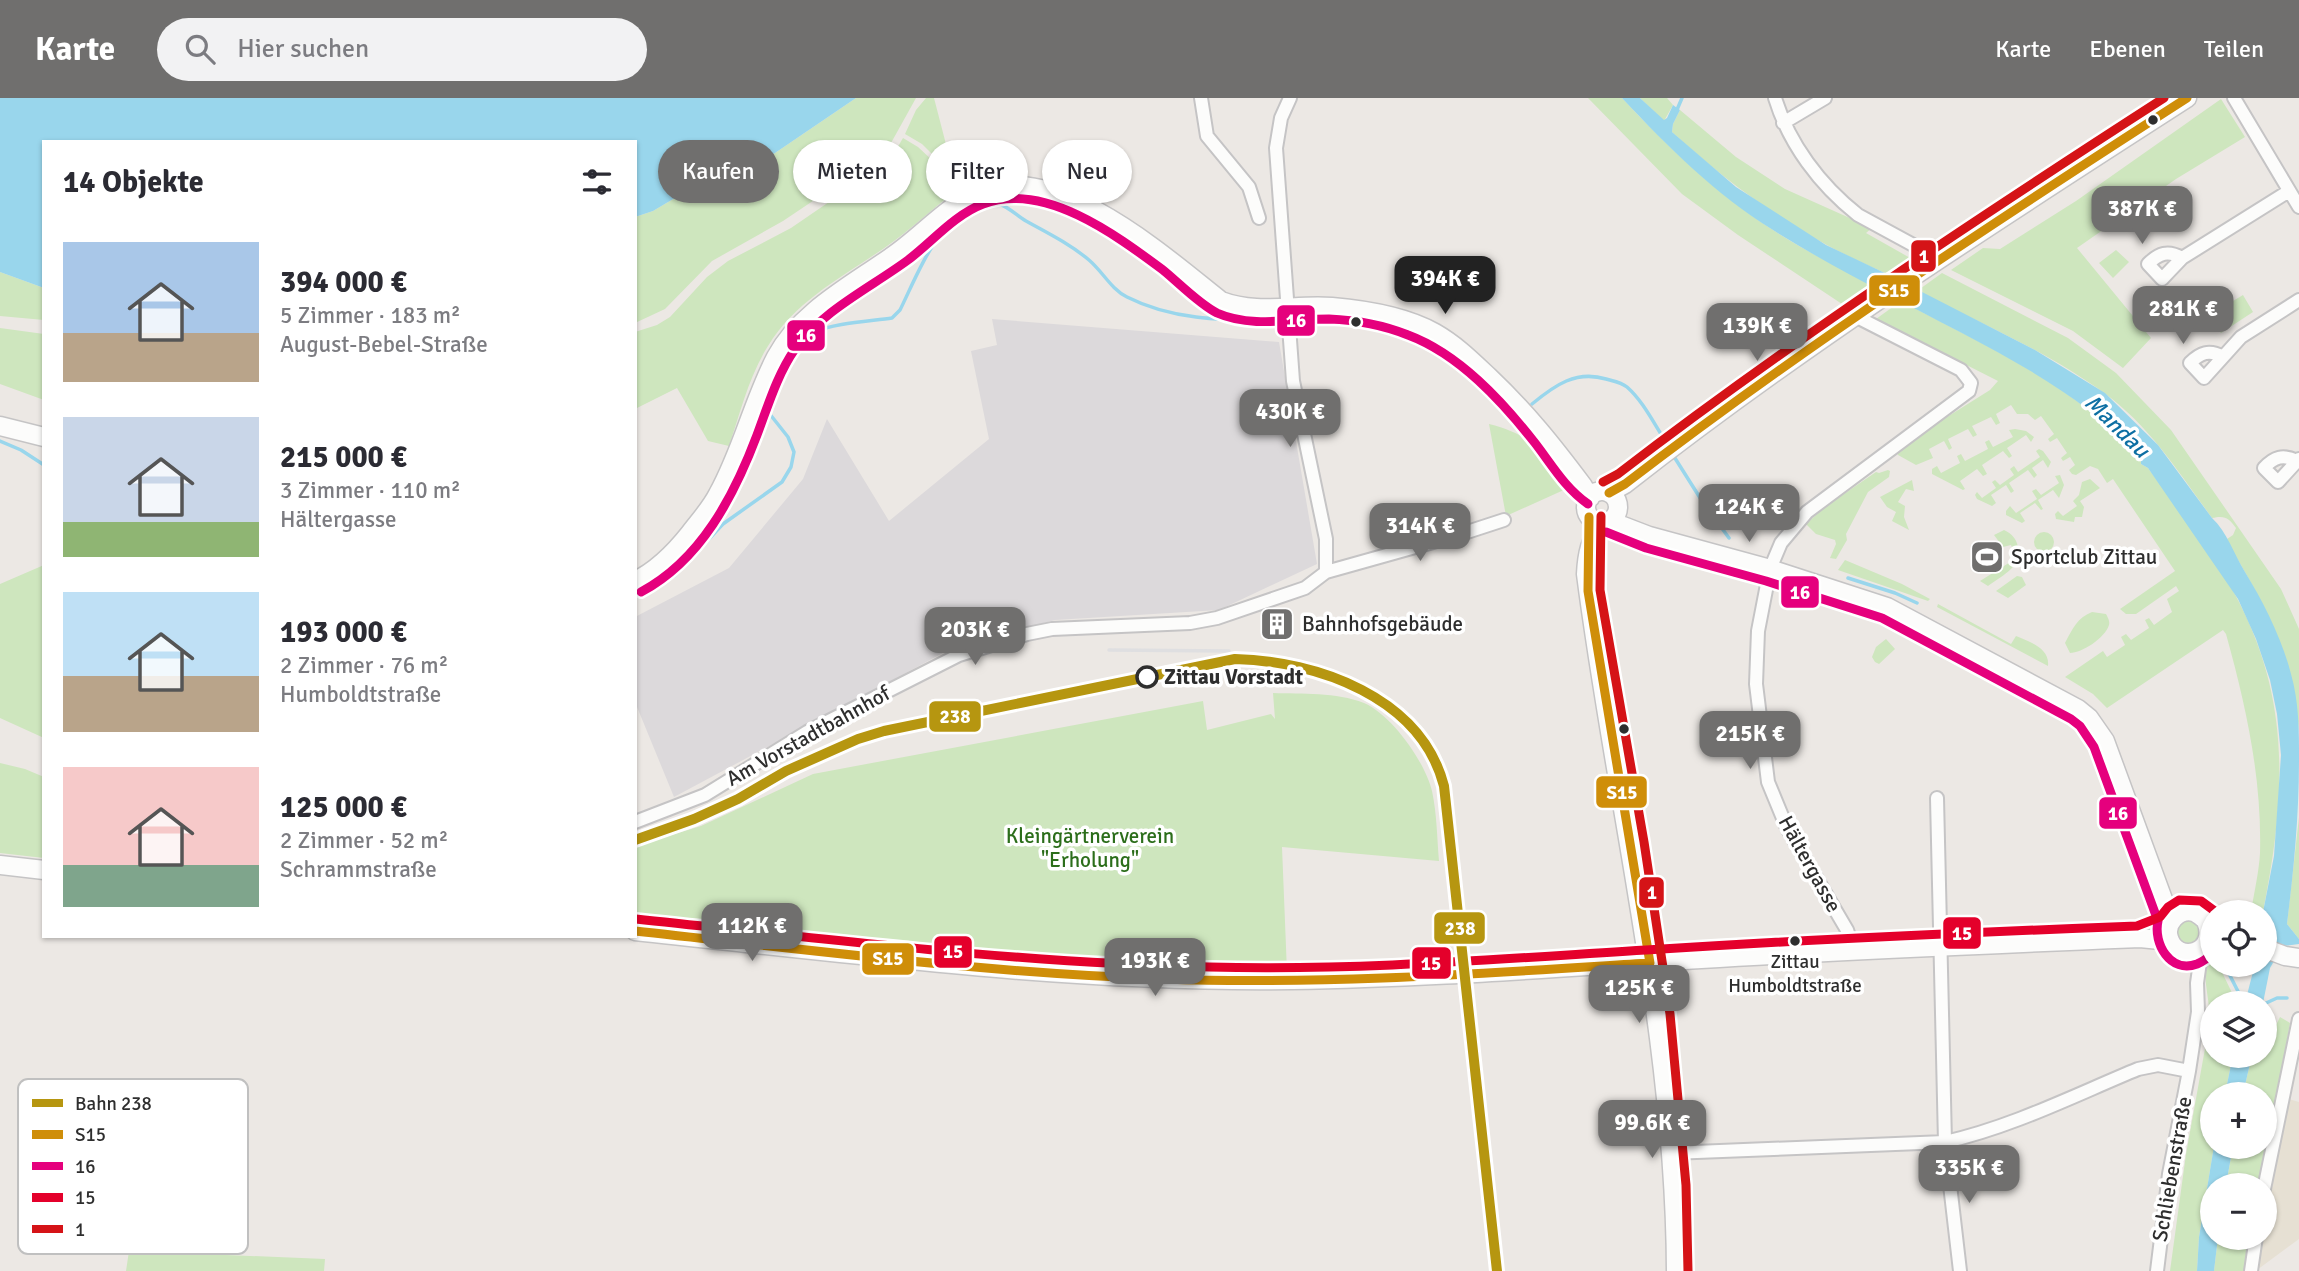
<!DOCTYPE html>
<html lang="de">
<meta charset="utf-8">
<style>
:root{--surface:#fff;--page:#f2f2f3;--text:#2b2b33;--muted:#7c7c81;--accent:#706f6e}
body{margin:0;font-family:Signika,sans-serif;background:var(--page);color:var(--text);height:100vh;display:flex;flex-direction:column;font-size:26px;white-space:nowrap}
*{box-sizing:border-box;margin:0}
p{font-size:23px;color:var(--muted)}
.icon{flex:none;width:38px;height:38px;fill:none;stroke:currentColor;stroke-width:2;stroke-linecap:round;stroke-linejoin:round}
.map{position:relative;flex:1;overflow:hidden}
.panel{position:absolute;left:42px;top:42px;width:595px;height:798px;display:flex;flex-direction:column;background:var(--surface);border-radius:0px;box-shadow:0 2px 5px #0004}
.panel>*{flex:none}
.top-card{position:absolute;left:658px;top:42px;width:665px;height:63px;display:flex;gap:14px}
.fabs{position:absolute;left:2200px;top:802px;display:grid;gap:14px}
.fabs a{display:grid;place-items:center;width:77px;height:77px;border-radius:50%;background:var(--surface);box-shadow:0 2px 5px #0004;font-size:35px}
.price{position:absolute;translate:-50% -60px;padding:0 16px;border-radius:14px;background:var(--accent);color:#fff;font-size:23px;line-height:46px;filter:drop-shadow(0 2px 4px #0008)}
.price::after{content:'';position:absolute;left:50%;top:42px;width:21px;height:16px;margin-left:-10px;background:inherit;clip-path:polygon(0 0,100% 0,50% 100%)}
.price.selected{background:#222;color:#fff}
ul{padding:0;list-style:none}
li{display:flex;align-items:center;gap:21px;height:175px;padding:0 21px}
li span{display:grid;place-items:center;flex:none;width:196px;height:140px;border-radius:0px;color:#555}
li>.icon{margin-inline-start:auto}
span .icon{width:84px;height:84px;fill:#fffc;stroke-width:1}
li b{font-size:30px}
h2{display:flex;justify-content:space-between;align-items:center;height:84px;padding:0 21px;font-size:30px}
.chip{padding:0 24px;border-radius:32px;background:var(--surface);box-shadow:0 2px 5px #0004;font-size:24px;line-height:63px}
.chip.selected{background:var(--accent);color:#fff}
header{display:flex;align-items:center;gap:42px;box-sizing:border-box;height:98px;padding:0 35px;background:var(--accent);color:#fff}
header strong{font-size:33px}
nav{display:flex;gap:38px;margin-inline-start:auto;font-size:24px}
.search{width:490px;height:63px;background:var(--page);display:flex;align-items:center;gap:18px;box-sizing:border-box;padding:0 24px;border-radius:38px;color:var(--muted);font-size:26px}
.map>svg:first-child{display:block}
.industrial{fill:#dcd9db}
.education{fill:#e6e0d3}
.green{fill:#cee6be}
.water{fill:#99d6ec}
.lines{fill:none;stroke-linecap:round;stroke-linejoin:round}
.stream{stroke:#99d6ec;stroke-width:3.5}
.street-casing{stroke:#c5c4c5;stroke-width:16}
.secondary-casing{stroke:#c5c4c5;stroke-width:21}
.street{stroke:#fcfcfb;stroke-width:12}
.secondary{stroke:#fcfcfb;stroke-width:18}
.rail{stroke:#dfdfe1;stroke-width:3.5}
.bus-1-casing{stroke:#fff;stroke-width:14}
.bus-2-casing{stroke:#fff;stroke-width:14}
.bus-3-casing{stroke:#fff;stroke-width:14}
.bus-4-casing{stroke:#fff;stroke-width:14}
.bus-1{stroke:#cf8e09;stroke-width:9}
.bus-2{stroke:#e5007d;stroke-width:9}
.bus-3{stroke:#e4002b;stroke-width:9}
.bus-4{stroke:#d51317;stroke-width:9}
.rail-1-casing{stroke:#fff;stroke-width:16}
.rail-1{stroke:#b69610;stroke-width:10}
.bus-dot{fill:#2e2e2e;stroke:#fff;stroke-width:2.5}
.stop-dot{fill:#fff;stroke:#2e2e2e;stroke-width:3.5}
.labels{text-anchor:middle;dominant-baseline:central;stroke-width:7;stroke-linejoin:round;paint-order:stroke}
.bus-label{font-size:19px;fill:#2e2e2e;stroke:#fff}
.poi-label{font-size:21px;fill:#2e2e2e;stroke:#fff;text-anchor:start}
.stop-label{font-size:21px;font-weight:bold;fill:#2e2e2e;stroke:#fff;text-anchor:start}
.street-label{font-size:21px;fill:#2e2e2e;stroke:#fff}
.park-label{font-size:21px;fill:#2c6e1b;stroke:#fff}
.water-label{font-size:23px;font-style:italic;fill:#0d6fa3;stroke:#fff}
.key{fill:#fff;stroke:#c0c0c0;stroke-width:2}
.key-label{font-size:19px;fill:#2e2e2e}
.line-badge{stroke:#fff;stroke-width:2.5}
.badge-label{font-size:19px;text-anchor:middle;font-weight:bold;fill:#fff}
</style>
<header>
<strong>Karte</strong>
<div class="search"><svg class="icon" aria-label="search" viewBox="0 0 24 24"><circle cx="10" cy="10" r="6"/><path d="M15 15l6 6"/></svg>Hier suchen</div>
<nav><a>Karte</a><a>Ebenen</a><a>Teilen</a></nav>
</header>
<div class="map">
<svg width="2299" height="1173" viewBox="0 0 2299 1173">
<rect width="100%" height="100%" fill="#ece8e4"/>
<path class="industrial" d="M992 221 1279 244 1317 466 1219 512 1055 522 958 547 674 699 635 604V519L729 470 803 381 827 321 889 423 989 341 971 253 997 247Z"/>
<path class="education" d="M2285 1000 2299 1004V1141L2257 1172 2261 1139H2264L2267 1098Z"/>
<path class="green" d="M856 0H916L886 54 783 123 712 163 665 211 635 225V119L653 113 685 94 775 55Z
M926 0H934L948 54 980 50 982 79 963 87 922 46 905 36 916 12Z
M1588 0H1622C1667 48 1715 94 1770 130 1803 152 1839 169 1873 188L1845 208 1738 137 1682 96Z
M1640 0H1667L1673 7 1664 23Z
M2221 1 2245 39 2176 81 2077 150 2151 240 2123 270 2073 233 1951 172 1983 150 2000 151 2076 103Z
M1680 12 1736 59 1785 91 1872 130 1866 135 1912 161 1889 177C1868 167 1846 158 1825 146 1769 115 1719 77 1672 34L1673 26Z
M903 40 918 49 961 89C938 106 917 126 894 143 849 176 798 199 768 248 749 278 740 315 729 348L708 343 677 290 635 311V234L657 227 670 219 707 179 728 163 791 130 883 67 893 57Z
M2116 152 2129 164 2113 180 2099 165Z
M0 174 44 190V222L0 218Z
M1942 175 2068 240 2116 275 2171 332 2281 491 2299 531V634C2293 559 2267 510 2229 447L2227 441 2233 437 2236 430C2229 420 2225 417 2212 420 2180 376 2149 327 2104 295 2047 253 1979 225 1917 193Z
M2243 197 2253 214 2221 235 2208 218Z
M1901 203C1986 248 2078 288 2141 362V366L2148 370C2177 410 2216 458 2238 502 2292 606 2285 702 2263 814H2251C2254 795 2259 774 2260 755 2262 680 2246 608 2226 536L2223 532 2107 610 2093 596 2065 579 2103 553 2107 559 2125 547 2121 539 2126 536 2131 542 2149 530 2145 522 2149 520 2154 527 2172 514 2167 501 2179 493 2176 488 2136 516H2126L2120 511 2175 473 2113 381 2107 385 2098 371 2090 368 2076 377 2072 376 2069 372 2075 367 2070 359 2063 363 2061 360 2067 355 2057 340 2050 344 2048 341 2054 336 2041 318 2035 322 2028 316H2017L2011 307 1996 316 2000 325 1996 327 1991 319 1972 328 1977 337 1973 339 1968 331 1948 341 1952 350 1949 352 1944 343 1929 351 1933 360 1916 367 1898 357 1896 351 1990 292 1998 283 1876 221Z
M0 230 44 236V302L0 286Z
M1489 326C1536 338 1541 354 1566 391L1506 418Z
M2015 331 2026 333 2034 339 2031 344 2026 337 2007 350 2012 358 2009 360 2003 353 1982 367 1987 376 1983 378 1977 371 1960 383 1965 391 1963 392 1932 376V371L1937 368 1941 375 1960 365 1957 358 1961 356 1965 363 1988 351 1985 344 1989 342 1993 349 2013 339 2009 332Z
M2039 351 2043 353 2051 364 2048 370 2043 362 2032 370 2037 377 2034 380 2028 372 2009 385 2014 393 2011 395 2006 387 1991 397 1996 405 1992 408 1977 401 1975 397 1977 394 1982 400 1996 390 1992 384 1995 382 2000 387 2014 377 2010 371 2014 368 2018 374 2040 359 2036 353Z
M1888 372 1890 373 1889 379 1868 394 1846 436 1847 442 1836 461 1830 460 1836 446 1835 442 1816 436 1806 426 1825 409 1876 374 1879 375Z
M2060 377 2064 387 2059 400 2053 392 2038 402 2043 411 2041 412 2035 405 2020 415 2025 423 2022 425 2006 417V413L2010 408 2016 415 2037 401 2032 393 2036 391 2041 397 2059 385 2055 378Z
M2090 381 2100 390 2080 403 2084 409 2082 419H2075L2074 424 2056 421 2055 416 2058 413 2063 418 2077 408 2073 403 2079 397 2082 384Z
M1912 382 1914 393 1906 391 1898 404 1905 408 1904 419 1909 432 1892 423 1896 414 1887 409 1880 399Z
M2004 432C2012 436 2016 440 2018 449 2022 470 2002 477 1988 488L1980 483 2012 463 2009 457 2014 455 2011 447 2003 449 1994 437Z
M2034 444a10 10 0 1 1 20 0a10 10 0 1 1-20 0Z
M1845 462 1902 486 1930 501 1928 503 1838 472Z
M44 467V640L0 620V486Z
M2017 478 2022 479 2026 487 2008 500 1996 493Z
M1938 506 2011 546 2016 538C2030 544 2050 550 2048 568L1937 509Z
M2092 514 2106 516C2108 520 2110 523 2109 527 2105 540 2082 555 2070 555L2065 545C2073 530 2077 520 2092 514Z
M1886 541 1895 551 1879 566 1875 564 1872 559 1876 549Z
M1273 595C1302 596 1336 594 1364 605 1392 617 1425 664 1432 693 1437 716 1437 740 1439 763L1282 749 1287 874H1081L635 825V748L701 728 813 676 1203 603 1207 632 1271 616 1275 621Z
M0 665 25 671 44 679V760L0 755Z
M2299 719V841L2287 826Z
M2176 834a12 12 0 1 1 24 0a12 12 0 1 1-24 0Z
M2212 855V866H2218L2237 905H2212V957H2233L2225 996H2212V1048H2214L2199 1139 2197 1173H2170L2186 1056 2208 934C2208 926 2209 918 2209 911 2208 892 2200 872 2212 855Z
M2280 919 2290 925 2261 1087H2226L2233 1048H2264V996H2243L2252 957H2264L2265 943H2268Z
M2218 1139H2252L2246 1173H2214Z
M129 1153 325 1161 324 1173H126Z"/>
<path class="water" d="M0 0H856L775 55 685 94 653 113 635 119V44H44V190L0 174Z
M1622 0H1640L1664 22 1667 20 1673 7 1680 12 1673 26 1672 34 1736 89 1826 147 1889 177 2035 252 2105 295 2158 347 2212 420C2227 434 2234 456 2245 474 2264 505 2282 541 2291 576 2299 604 2299 633 2299 661 2299 717 2294 771 2287 826L2299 841V846L2283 848 2270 870 2263 905H2240L2238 898 2247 897 2255 866H2264L2263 814 2274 758 2281 657 2277 616 2270 582 2256 541 2238 501 2148 370 2141 366V361C2091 304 2026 269 1960 234 1897 201 1833 170 1773 132 1716 97 1668 49 1622 0Z
M2233 957H2252L2243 996H2225Z
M2214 1048H2233L2226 1087H2212V1139H2218L2214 1173H2197L2199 1139Z"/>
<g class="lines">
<path class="stream" d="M1676 14 1682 0
M1292 223 1378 224 1402 230
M1422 238 1457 263 1517 320
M1532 306C1555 287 1576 272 1606 281 1613 283 1621 284 1627 289 1644 304 1655 328 1668 347
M0 343 21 352 44 367
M1673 357 1702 403 1729 440
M1848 480 1895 495 1917 505
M635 498 674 478 723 426 782 384 791 369 794 354 788 339 765 310C772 287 794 245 816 234 832 225 873 223 892 220L900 212C918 176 947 95 999 106 1009 109 1017 118 1026 123 1048 135 1070 146 1089 162 1103 174 1111 191 1127 199 1176 224 1231 222 1284 223
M2224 866 2244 905
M2264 906 2277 900H2287"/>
<g class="street-casing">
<path id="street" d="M1201 0 1207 38 1249 89 1259 120
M1290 0 1281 20 1276 50 1293 283 1326 441V474
M1775 0C1789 46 1820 87 1858 117L1939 161
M2234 0 2299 109
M1783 25 1825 0
M2182 160C2168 152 2159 155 2148 166L2162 181 2182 160 2289 93
M2223 259C2209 251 2200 255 2190 265L2204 280 2241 239 2299 202
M2297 363C2283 356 2274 359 2264 370L2278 384 2299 361
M1937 700 1945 1044 1960 1173
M635 724 705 697 807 634 959 557 1027 536 1052 531 1190 525 1217 520 1305 490 1326 474 1458 437 1504 422
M1854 853 1847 832 1787 730 1768 684 1756 586 1758 533 1770 471 1781 445 1807 414 1969 293 1971 285 1961 272 1857 219
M1671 1055 1945 1044C2012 1029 2075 997 2138 971L2158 967 2189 973
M2264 1091 2299 921
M2157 1173 2169 1076 2189 973 2198 914 2197 885 2202 850
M2251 1173 2256 1139"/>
</g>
<g class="secondary-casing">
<path id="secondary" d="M0 328 44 339
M1586 409a16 16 0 1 1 32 0a16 16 0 1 1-32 0Z
M1609 395 1625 386C1803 246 1996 123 2187 0
M1610 423 1649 438 1770 471 1887 509 2078 611 2089 620 2105 643 2171 823
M1603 425C1590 441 1587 456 1586 476 1616 709 1675 937 1676 1173
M635 483C658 472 675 454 690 435 700 422 711 410 718 396 742 353 753 303 776 259 800 214 850 188 891 159 921 139 946 108 980 94 1058 62 1165 159 1221 203 1258 217 1294 206 1332 209 1367 212 1405 218 1435 235 1456 247 1472 263 1489 279 1526 314 1553 348 1583 388L1590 400
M0 767 44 772
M2206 823C2219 855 2177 867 2169 840 2164 825 2179 810 2194 814 2201 817 2205 823 2212 826
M635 833C853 856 1073 885 1292 882 1429 880 1565 869 1701 861 1847 852 1994 846 2140 840L2170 843
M2264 850 2285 858 2299 860"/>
</g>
<use href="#street" class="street"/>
<use href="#secondary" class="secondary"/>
<path class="rail" d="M1109 552 1229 553"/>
<g class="bus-1-casing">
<path id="bus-1" d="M1609 395 1625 386C1806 247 1996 123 2187 0
M1589 419 1588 493 1650 865
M635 833C811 852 986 875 1163 881 1325 887 1488 875 1650 865"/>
</g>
<g class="bus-2-casing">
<path id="bus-2" d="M1606 434 1646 450 1766 483 1882 520 2071 621 2080 628 2094 649 2158 823C2153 845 2170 876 2197 866 2202 864 2207 860 2212 857
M641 494C701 462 734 398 757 337 768 308 777 277 795 251 823 212 870 190 908 162 932 144 954 117 983 106 1044 83 1116 137 1163 172 1179 185 1199 206 1217 215 1251 230 1292 221 1329 221 1355 222 1383 227 1408 237 1459 256 1502 303 1535 345 1552 367 1565 390 1588 406"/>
</g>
<g class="bus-3-casing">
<path id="bus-3" d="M636 821C827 841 1017 865 1209 869 1360 873 1511 860 1662 851 1820 841 1979 834 2137 828L2160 819 2168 809 2179 802 2201 803 2216 814"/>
</g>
<g class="bus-4-casing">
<path id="bus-4" d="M1603 384 1618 376C1794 241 1978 120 2164 0
M1601 418 1600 492 1644 744 1670 916 1686 1087 1688 1173"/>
</g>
<use href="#bus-1" class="bus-1"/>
<use href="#bus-2" class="bus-2"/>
<use href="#bus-3" class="bus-3"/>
<use href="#bus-4" class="bus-4"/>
<g class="rail-1-casing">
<path id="rail-1" d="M635 742 694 721 738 701 786 673 858 641 884 633 1235 561C1317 563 1421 599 1444 688L1497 1173"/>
</g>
<use href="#rail-1" class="rail-1"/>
</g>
<defs>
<g id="stadium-square" transform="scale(1.75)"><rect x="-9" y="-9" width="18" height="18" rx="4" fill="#706f6e" stroke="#fff"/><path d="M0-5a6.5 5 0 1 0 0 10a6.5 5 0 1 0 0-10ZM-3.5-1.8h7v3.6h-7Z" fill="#fff"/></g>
<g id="building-square" transform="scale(1.75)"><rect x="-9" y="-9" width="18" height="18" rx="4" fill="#706f6e" stroke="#fff"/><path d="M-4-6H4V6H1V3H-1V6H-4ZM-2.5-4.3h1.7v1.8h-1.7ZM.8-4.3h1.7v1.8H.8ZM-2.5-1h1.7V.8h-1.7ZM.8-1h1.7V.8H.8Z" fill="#fff"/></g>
</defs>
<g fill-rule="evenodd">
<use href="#stadium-square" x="1987" y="459"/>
<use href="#building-square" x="1277" y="526"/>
</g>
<g class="bus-dot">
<circle cx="2153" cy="22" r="6"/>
<circle cx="1356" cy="224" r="6"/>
<circle cx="1624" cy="631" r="6"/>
<circle cx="1795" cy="843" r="6"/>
</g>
<circle class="stop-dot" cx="1147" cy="579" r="10"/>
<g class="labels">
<g class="bus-label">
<text x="1795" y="864">Zittau<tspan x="1795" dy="24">Humboldtstraße</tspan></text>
</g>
<g class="poi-label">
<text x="2011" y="459">Sportclub Zittau</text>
<text x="1302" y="526">Bahnhofsgebäude</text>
</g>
<g class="stop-label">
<text x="1164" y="579">Zittau Vorstadt</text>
</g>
<g class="street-label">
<text transform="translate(808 638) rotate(-29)">Am Vorstadtbahnhof</text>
<text transform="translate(1810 766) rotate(61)">Hältergasse</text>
<text transform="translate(2172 1071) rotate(-80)">Schliebenstraße</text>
</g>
<g class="park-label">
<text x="1090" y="738">Kleingärtnerverein<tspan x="1090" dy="24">"Erholung"</tspan></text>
</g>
<g class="water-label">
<text transform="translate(2117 328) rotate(44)">Mandau</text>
</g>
</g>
<rect x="18" y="981" width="230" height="175" rx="10" class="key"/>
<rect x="32" y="1001" width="31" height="8" fill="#b69610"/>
<rect x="32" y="1032" width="31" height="9" fill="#cf8e09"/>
<rect x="32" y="1064" width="31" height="8" fill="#e5007d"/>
<rect x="32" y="1095" width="31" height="9" fill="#e4002b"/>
<rect x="32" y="1127" width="31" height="8" fill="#d51317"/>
<g class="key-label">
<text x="75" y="1012">Bahn 238</text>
<text x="75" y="1043">S15</text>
<text x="75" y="1075">16</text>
<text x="75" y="1106">15</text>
<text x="75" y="1138">1</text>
</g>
<g class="line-badge">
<rect x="1910" y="141" width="27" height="34" rx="7" fill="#d51317"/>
<rect x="1868" y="176" width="53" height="33" rx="7" fill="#cf8e09"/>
<rect x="1276" y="206" width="40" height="33" rx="7" fill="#e5007d"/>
<rect x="786" y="221" width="40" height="33" rx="7" fill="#e5007d"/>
<rect x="1780" y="477" width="40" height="34" rx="7" fill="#e5007d"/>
<rect x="928" y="602" width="54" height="33" rx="7" fill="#b69610"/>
<rect x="1595" y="677" width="53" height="34" rx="7" fill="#cf8e09"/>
<rect x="2098" y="698" width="40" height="34" rx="7" fill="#e5007d"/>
<rect x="1638" y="778" width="27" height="33" rx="7" fill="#d51317"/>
<rect x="1433" y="813" width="53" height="34" rx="7" fill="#b69610"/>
<rect x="1942" y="818" width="40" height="34" rx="7" fill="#e4002b"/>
<rect x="933" y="837" width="40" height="34" rx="7" fill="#e4002b"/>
<rect x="861" y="844" width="54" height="34" rx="7" fill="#cf8e09"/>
<rect x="1411" y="848" width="41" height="34" rx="7" fill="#e4002b"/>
</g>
<g class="badge-label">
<text x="1924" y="165">1</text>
<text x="1894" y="199">S15</text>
<text x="1296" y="229">16</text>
<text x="806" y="244">16</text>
<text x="1800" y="501">16</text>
<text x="955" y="625">238</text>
<text x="1622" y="701">S15</text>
<text x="2118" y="722">16</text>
<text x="1652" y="801">1</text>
<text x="1460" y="837">238</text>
<text x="1962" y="842">15</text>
<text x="953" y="860">15</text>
<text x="888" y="867">S15</text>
<text x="1431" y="872">15</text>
</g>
</svg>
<div class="fabs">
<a><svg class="icon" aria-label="locate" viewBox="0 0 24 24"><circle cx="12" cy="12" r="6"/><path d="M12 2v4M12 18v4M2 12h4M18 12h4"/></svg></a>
<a><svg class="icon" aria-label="layers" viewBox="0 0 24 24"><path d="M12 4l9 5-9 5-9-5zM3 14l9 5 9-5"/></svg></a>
<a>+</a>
<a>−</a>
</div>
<b class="price" style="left:2142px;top:148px">387K €</b>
<b class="price selected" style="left:1445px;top:218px">394K €</b>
<b class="price" style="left:2183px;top:248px">281K €</b>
<b class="price" style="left:1757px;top:265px">139K €</b>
<b class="price" style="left:1290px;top:351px">430K €</b>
<b class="price" style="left:1749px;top:446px">124K €</b>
<b class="price" style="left:1420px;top:465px">314K €</b>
<b class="price" style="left:975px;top:569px">203K €</b>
<b class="price" style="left:1750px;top:673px">215K €</b>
<b class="price" style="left:752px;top:865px">112K €</b>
<b class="price" style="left:1155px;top:900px">193K €</b>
<b class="price" style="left:1639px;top:927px">125K €</b>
<b class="price" style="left:1652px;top:1062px">99.6K €</b>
<b class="price" style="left:1969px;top:1107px">335K €</b>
<div class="top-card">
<a class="chip selected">Kaufen</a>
<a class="chip">Mieten</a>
<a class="chip">Filter</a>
<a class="chip">Neu</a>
</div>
<section class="panel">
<h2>14 Objekte<svg class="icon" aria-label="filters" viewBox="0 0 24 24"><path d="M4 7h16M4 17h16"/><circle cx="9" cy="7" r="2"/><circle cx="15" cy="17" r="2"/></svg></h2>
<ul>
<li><span style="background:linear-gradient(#a9c7e8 65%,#b9a48a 0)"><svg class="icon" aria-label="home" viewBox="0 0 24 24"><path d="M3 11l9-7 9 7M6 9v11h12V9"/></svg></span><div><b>394 000 €</b><p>5 Zimmer · 183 m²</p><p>August-Bebel-Straße</p></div></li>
<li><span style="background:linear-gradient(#c9d6e8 75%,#8fb573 0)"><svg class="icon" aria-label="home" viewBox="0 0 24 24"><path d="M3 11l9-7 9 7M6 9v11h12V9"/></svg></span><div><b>215 000 €</b><p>3 Zimmer · 110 m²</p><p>Hältergasse</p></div></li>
<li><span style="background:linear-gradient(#bfe0f5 60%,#b9a48a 0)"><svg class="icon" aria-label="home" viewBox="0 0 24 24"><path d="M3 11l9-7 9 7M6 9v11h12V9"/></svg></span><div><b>193 000 €</b><p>2 Zimmer · 76 m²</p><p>Humboldtstraße</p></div></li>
<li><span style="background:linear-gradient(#f6c9c9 70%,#7fa58c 0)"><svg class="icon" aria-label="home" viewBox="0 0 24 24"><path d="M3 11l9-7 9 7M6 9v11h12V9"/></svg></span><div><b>125 000 €</b><p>2 Zimmer · 52 m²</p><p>Schrammstraße</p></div></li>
</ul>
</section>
</div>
